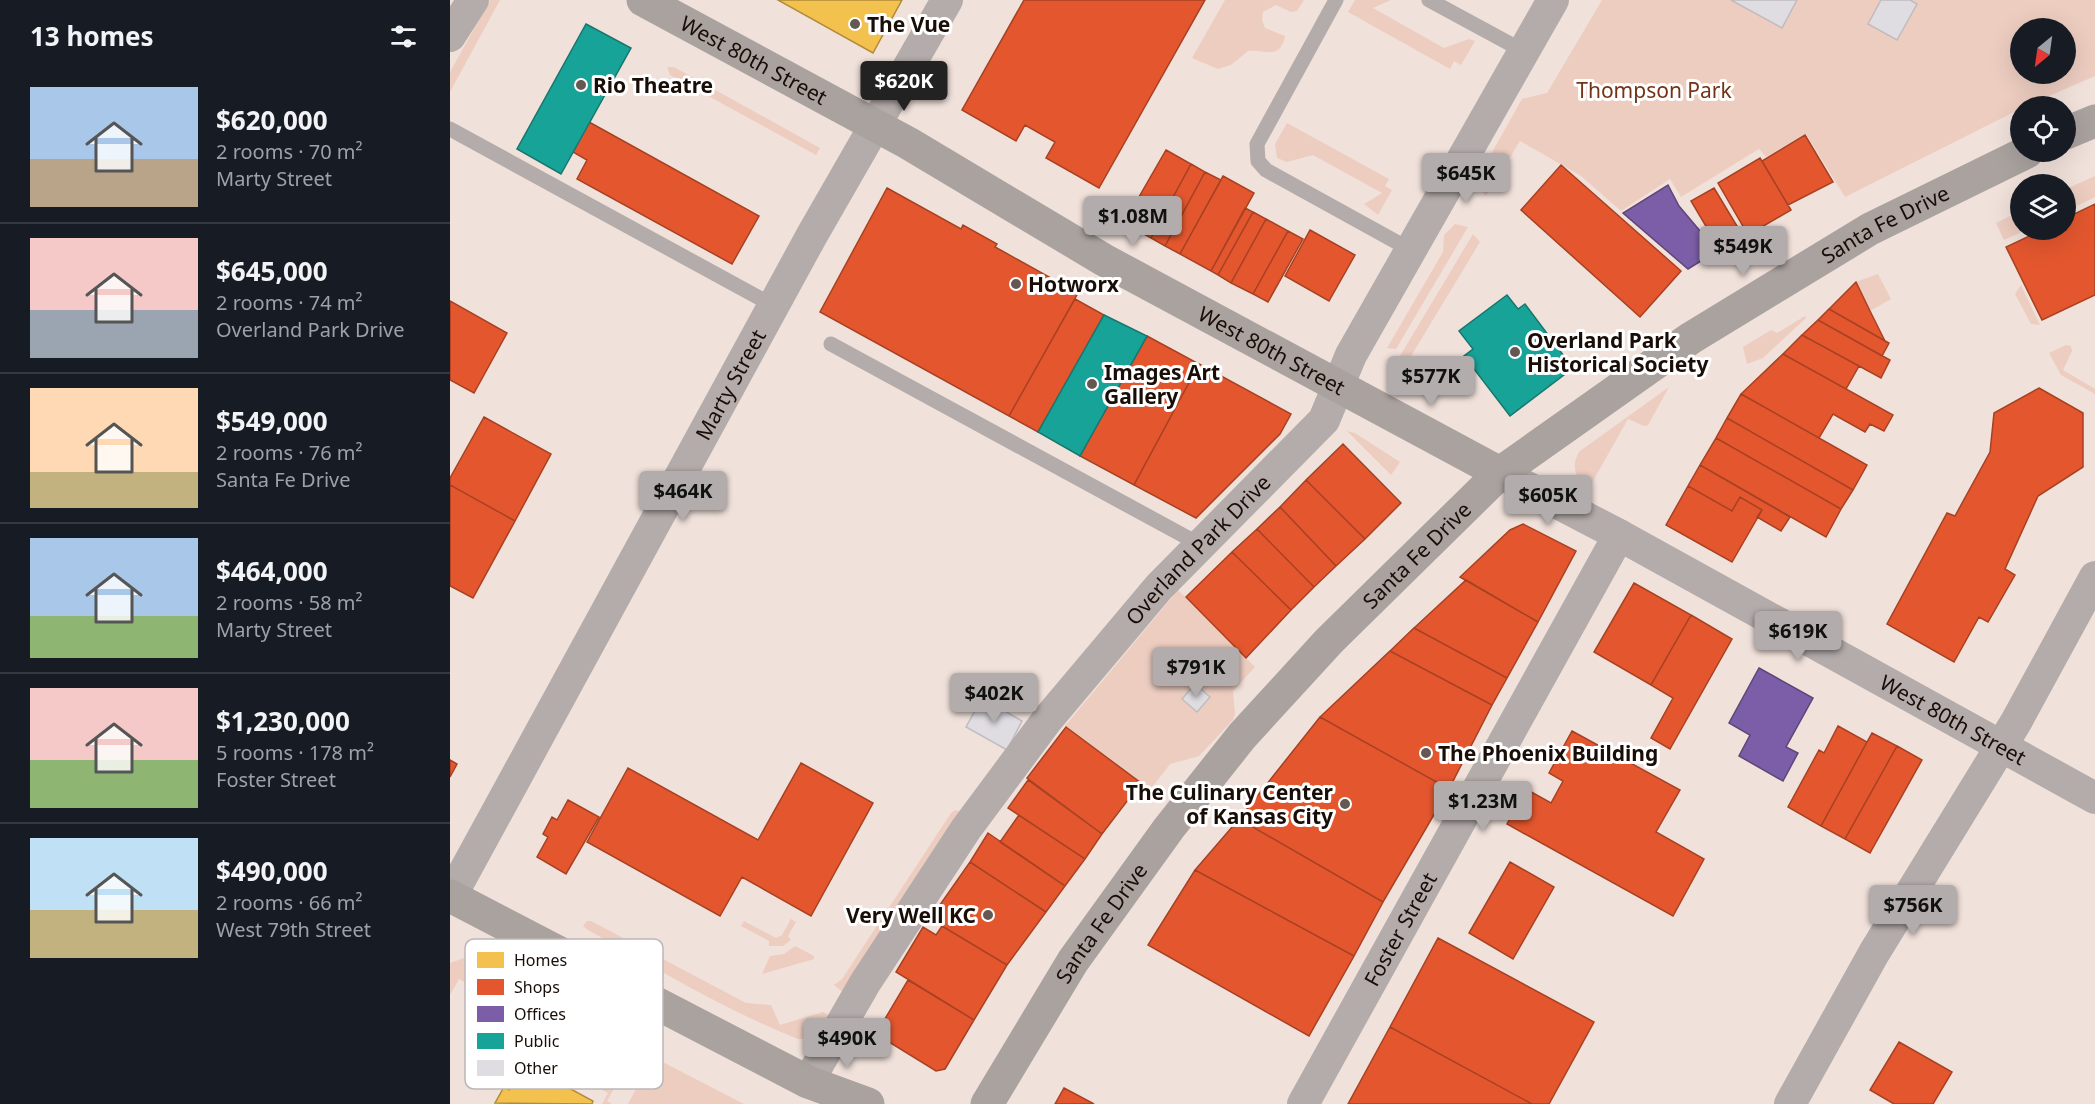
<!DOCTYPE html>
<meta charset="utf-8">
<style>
:root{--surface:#171b24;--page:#20242c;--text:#f1f3f6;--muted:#9ea1a6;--line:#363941;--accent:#b2adac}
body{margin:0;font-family:"Noto Sans",sans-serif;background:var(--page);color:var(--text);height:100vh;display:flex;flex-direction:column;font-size:22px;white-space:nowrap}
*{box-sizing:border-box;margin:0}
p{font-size:20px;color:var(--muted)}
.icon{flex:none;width:33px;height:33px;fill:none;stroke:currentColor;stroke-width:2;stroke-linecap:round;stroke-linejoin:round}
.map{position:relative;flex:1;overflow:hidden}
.side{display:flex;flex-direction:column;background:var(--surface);width:450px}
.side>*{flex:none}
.needle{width:39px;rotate:209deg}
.buttons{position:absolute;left:1560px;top:18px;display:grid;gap:12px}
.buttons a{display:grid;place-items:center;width:66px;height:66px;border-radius:50%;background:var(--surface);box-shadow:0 6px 24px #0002;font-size:30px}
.price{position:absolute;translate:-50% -51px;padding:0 14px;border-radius:6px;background:var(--accent);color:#111;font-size:20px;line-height:39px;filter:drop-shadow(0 2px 3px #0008)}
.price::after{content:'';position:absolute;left:50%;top:36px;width:18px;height:14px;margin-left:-9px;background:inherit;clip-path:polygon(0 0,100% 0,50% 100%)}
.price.on{background:#222;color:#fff}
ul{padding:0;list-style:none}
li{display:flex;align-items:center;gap:18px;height:150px;padding:0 30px}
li+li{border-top:2px solid var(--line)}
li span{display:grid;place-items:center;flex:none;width:168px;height:120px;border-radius:0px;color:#555}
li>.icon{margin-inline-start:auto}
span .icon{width:72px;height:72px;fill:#fffc;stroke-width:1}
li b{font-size:26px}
h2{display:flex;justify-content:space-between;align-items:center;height:72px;padding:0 30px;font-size:26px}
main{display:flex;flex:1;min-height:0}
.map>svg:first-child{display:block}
.green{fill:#edcdc0;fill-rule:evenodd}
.homes{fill:#f2c14e;stroke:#b18b39;stroke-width:1.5}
.shops{fill:#e4572e;stroke:#a74123;stroke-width:1.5}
.offices{fill:#7b5ea7;stroke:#5e4677;stroke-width:1.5}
.public{fill:#17a398;stroke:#18766d;stroke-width:1.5}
.building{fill:#dfdce2;stroke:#c0bcbe;stroke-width:1.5}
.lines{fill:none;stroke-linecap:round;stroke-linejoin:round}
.lane{stroke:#b4acaa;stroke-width:15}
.street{stroke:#b4acaa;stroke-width:32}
.secondary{stroke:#aaa29f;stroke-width:33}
.poi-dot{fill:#655752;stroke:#fff;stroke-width:2}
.labels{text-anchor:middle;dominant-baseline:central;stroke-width:6;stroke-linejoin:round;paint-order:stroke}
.poi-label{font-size:21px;font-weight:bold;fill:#190d08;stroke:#fff;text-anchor:start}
.street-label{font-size:21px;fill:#190d08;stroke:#fff}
.park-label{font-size:21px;fill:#723316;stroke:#fff}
.key{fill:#fff;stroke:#bab6b5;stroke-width:1.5}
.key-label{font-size:16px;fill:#190d08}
</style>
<main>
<section class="side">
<h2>13 homes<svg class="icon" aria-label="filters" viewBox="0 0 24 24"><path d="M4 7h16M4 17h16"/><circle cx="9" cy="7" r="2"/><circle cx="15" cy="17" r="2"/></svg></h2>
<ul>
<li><span style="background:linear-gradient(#a9c7e8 60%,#b9a48a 0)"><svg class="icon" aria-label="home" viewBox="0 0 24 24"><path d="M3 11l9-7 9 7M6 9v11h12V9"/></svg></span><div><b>$620,000</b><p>2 rooms · 70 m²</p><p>Marty Street</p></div></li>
<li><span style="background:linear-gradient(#f6c9c9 60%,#9aa5b1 0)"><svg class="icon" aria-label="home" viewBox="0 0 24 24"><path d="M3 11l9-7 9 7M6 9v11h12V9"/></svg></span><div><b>$645,000</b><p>2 rooms · 74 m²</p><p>Overland Park Drive</p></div></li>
<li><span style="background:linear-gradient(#ffd9b3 70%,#c2b280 0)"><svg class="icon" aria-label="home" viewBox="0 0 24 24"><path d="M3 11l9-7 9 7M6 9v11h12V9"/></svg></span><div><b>$549,000</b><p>2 rooms · 76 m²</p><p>Santa Fe Drive</p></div></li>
<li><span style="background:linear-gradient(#a9c7e8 65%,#8fb573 0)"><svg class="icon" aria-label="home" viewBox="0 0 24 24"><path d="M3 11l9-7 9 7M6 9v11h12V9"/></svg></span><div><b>$464,000</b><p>2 rooms · 58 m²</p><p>Marty Street</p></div></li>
<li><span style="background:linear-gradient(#f6c9c9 60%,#8fb573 0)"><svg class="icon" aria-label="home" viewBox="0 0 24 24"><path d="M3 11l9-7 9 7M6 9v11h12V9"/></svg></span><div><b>$1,230,000</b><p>5 rooms · 178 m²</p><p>Foster Street</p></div></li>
<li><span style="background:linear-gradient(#bfe0f5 60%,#c2b280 0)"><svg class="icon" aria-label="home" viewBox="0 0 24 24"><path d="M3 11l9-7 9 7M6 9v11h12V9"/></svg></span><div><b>$490,000</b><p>2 rooms · 66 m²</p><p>West 79th Street</p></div></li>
</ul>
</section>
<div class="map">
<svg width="1645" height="1104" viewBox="0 0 1645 1104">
<rect width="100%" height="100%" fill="#f1e1db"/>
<path class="green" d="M40 0H50L0 92V72Z
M775 0H854L847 11 841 12 826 5 813 12 812 20 815 28 835 36C830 61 815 49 798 51L781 65 768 69 742 58Z
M905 0H941L923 8 994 48 1019 39 1025 41 1011 65 1004 61 1000 69 898 12Z
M1152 0H1645V76L1576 106H1570V109L1395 197 1356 134 1316 157 1309 149 1231 197 1220 179 1171 211 1131 176 1070 141 1036 196 1028 187V177L1072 99 1097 93ZM1570 28H1616V74H1570Z
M217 67H224L370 148 366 155 220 75Z
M837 123 939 179 935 186 942 190 928 215 914 204 932 193 863 155 837 162 827 158 825 144Z
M1645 176V197L1627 206 1618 188Z
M1570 211V230H1576L1554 240 1546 223Z
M1005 224 1018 227 946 349 937 348 993 252 994 235Z
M1023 234 1030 242 949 376 941 371Z
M1428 274 1441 299 1420 311 1406 282Z
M1571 285 1590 325 1581 324 1565 294Z
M1355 316 1356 318 1313 358 1297 364 1293 347 1321 330 1327 333Z
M1616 345 1621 346 1622 351 1613 370 1645 389V394L1611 375 1599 353Z
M1219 387 1198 425 1194 426 1178 419 1139 488C1125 480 1120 464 1130 451Z
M897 431 905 433 950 462 941 475Z
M728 590 805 667 783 691 785 714 783 720 749 756 720 764 700 790 615 726Z
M505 810 510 811 395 994 384 985 392 979 501 813Z
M341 919 346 922 338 936 341 940 333 946H319V941L291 926 294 921 326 938 332 935Z
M137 921H141L296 1003 321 1005 330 1025 373 1012 381 1016C372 1029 366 1040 348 1039 275 1010 207 969 138 930L133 926Z
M345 946 364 956V959L312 974 320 956 334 954Z
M22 955 72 981 88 993 76 1014 56 1003 58 998 33 984 29 990 9 979 0 995V963Z
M77 1039 165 1087 157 1101 162 1104H152L158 1093 73 1047Z
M203 1057 294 1104H178Z"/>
<path class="homes" d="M328 0H452L423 53Z
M73 1063 143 1101 142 1104 45 1103 54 1087 59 1090Z"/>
<path class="shops" d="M574 0H755L649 188 596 158 605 142 575 125 566 141 512 110Z
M139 122 309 216 282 264 127 179 137 160 123 152Z
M1355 135 1383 182 1338 205 1312 161Z
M716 150 741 164 701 238 674 223Z
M1310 158 1341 210 1298 235 1268 183Z
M741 164 755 172 715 246 701 238Z
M1111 165 1231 271 1190 317 1071 210Z
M755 172 771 180 730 254 715 246Z
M773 176 804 193 761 271 730 254Z
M437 188 511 229 513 225 547 244 545 247 628 293 559 416 370 312Z
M1264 188 1293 236 1270 250 1241 201Z
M1645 204V295L1592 320 1556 247 1592 230H1616V218Z
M795 208 803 212 768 275 761 271Z
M803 212 816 219 781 283 768 275Z
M816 219 838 231 803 294 781 283Z
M860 230 905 255 879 301 835 276Z
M838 231 853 239 818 302 803 294Z
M1406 282 1420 311 1435 341 1379 309Z
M625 299 654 315 588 432 559 416Z
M0 301 57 333 24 393 0 380Z
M1379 309 1439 343 1432 356 1368 320Z
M1368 320 1440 360 1431 378 1352 335Z
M1352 335 1409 366 1396 389 1333 354Z
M697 336 749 364 684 485 630 456Z
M1333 354 1443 415 1434 431 1420 424 1415 432 1383 414 1369 438 1291 394Z
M749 364 841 414 830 434 746 518 684 485Z
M1589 388 1633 413V467L1588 496 1555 569 1565 575 1538 622 1529 617 1504 662 1437 624 1497 513 1505 516 1540 452 1544 413Z
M1291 394 1417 465 1403 490 1277 418Z
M34 417 101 454 65 521 0 485V478Z
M1277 418 1403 490 1391 509 1266 438Z
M1266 438 1391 509 1376 537 1250 465Z
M893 444 951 503 915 539 856 480Z
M1250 465 1340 517 1331 531 1307 517 1312 510 1290 497 1282 511 1238 486Z
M856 480 915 539 886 566 830 507Z
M0 485 65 521 23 598 0 586Z
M1238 486 1282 511 1290 497 1312 510 1282 562 1216 525Z
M830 507 886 566 864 587 807 529Z
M1073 524 1126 551 1088 622 1010 577 1060 530Z
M807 529 864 587 841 610 782 552Z
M782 552 841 610 796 658 736 597Z
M1016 580 1088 622 1057 678 964 628Z
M1184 583 1241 615 1201 685 1144 652Z
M1241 615 1282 639 1220 749 1201 738 1223 698 1201 685Z
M964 628 1057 678 1042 705 940 651Z
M940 651 1042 705 999 789 870 717Z
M870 717 999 789 933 902 789 819Z
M1388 726 1417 742 1371 826 1338 807 1369 750 1374 753Z
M616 727 691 783 652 834 577 778Z
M1122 731 1230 790 1206 832 1254 859 1223 916 1057 824 1076 789 1101 803 1113 781 1099 773Z
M1422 733 1447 746 1395 839 1371 826Z
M1447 746 1472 760 1420 853 1395 839Z
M0 760 7 764 0 777Z
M351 763 423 803 361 916 292 877 270 916 137 842 178 768 308 840Z
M578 780 652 834 635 859 558 808Z
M118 800 149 817 116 874 87 857 98 837 93 834 102 817 107 820Z
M569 815 635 859 615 886 550 842Z
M789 819 933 902 904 956 745 870Z
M538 833 615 886 596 912 520 862Z
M520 862 596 912 557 965 480 919Z
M1060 862 1104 887 1063 959 1019 933Z
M745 870 904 956 859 1036 698 945Z
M492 926 557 965 524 1020 446 972 473 927 486 935Z
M988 938 1144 1022 1099 1104H1082L940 1027Z
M458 980 524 1020 495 1069 486 1071 426 1034Z
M940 1027 1082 1104H898Z
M1449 1042 1502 1072 1483 1104H1444L1420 1090Z
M614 1088 644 1104H605Z"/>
<path class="offices" d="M1218 185 1229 206 1267 251 1238 269 1173 213Z
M1309 668 1363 698 1336 747 1348 753 1333 781 1289 756 1300 735 1279 723Z"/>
<path class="public" d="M136 24 181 48 111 174 67 149Z
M1057 295 1068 309 1075 304 1123 368 1060 416 1014 356 1023 349 1009 331Z
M654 315 697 336 630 456 588 432Z"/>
<path class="building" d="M1281 0H1347L1332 28Z
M1431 0H1460L1467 4 1447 40 1418 24Z
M745 684 760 697 747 712 732 699Z
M532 698 572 721 557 750 516 727Z"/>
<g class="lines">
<path class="lane" d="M886 0 807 144 808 161 816 170 961 250
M979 0 1075 52
M0 129 324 306
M381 344 749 544"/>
<g class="street">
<path d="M0 36 23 0"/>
<path id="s1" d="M1050 473 1169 535 1645 798"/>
<path id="s2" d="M0 898 362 235 497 0"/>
<path id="s3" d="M358 1082 415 983 516 829 597 720 709 587 874 420 901 355 1103 0"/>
<path id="s4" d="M853 1104 1169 535"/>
<path d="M1340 1104 1424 953 1566 722 1645 577"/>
</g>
<g class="secondary">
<path id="s5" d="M193 0 458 143 654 260 1050 473"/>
<path d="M1616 133 1645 121"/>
<path d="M0 896 358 1082 418 1104"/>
<path id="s6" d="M537 1104 623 961 719 828 792 736 879 641 1050 473 1241 338 1420 229 1577 152"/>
</g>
</g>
<g class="poi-dot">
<circle cx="405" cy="24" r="6"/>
<circle cx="131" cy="85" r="6"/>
<circle cx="566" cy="284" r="6"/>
<circle cx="1065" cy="352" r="6"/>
<circle cx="642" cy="384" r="6"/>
<circle cx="976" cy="753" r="6"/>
<circle cx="895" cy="804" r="6"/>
<circle cx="538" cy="915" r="6"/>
</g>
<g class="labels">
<g class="poi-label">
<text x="417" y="24">The Vue</text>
<text x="143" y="85">Rio Theatre</text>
<text x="578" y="284">Hotworx</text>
<text x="1077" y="340">Overland Park<tspan x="1077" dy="24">Historical Society</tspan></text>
<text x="654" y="372">Images Art<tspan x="654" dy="24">Gallery</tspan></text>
<text x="988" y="753">The Phoenix Building</text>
<text x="883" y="792" text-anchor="end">The Culinary Center<tspan x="883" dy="24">of Kansas City</tspan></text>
<text x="526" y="915" text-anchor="end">Very Well KC</text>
</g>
<g class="street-label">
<text stroke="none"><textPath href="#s5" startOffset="126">West 80th Street</textPath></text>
<text stroke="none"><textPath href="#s6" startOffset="1276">Santa Fe Drive</textPath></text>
<text stroke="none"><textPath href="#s5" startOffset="720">West 80th Street</textPath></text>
<text stroke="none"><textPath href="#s2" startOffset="585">Marty Street</textPath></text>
<text stroke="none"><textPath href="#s3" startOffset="662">Overland Park Drive</textPath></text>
<text stroke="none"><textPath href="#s6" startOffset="700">Santa Fe Drive</textPath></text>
<text stroke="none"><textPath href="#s1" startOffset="516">West 80th Street</textPath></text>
<text stroke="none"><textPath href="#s6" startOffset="214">Santa Fe Drive</textPath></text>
<text stroke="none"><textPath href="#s4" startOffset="200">Foster Street</textPath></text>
</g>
<g class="park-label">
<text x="1204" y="90">Thompson Park</text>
</g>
</g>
<rect x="15" y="939" width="198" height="150" rx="9" class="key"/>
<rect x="27" y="952" width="27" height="16" fill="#f2c14e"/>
<rect x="27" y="979" width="27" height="16" fill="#e4572e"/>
<rect x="27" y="1006" width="27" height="16" fill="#7b5ea7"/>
<rect x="27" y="1033" width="27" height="16" fill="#17a398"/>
<rect x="27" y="1060" width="27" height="16" fill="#dfdce2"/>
<g class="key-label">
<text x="64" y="966">Homes</text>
<text x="64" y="993">Shops</text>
<text x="64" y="1020">Offices</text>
<text x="64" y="1047">Public</text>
<text x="64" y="1074">Other</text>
</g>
</svg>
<div class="buttons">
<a><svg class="needle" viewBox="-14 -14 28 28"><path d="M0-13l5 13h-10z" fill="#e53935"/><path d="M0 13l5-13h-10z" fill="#9ea1a6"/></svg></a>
<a><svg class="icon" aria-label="locate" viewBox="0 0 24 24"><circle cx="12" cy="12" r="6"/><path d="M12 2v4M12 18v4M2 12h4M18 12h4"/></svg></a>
<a><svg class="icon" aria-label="layers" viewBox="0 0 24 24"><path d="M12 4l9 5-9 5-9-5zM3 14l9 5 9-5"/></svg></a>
</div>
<b class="price on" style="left:454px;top:112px">$620K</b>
<b class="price" style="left:1016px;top:204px">$645K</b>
<b class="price" style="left:683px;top:247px">$1.08M</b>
<b class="price" style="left:1293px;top:277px">$549K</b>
<b class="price" style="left:981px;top:407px">$577K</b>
<b class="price" style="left:233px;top:522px">$464K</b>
<b class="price" style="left:1098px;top:526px">$605K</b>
<b class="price" style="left:1348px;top:662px">$619K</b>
<b class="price" style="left:746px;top:698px">$791K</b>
<b class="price" style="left:544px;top:724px">$402K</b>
<b class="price" style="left:1033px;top:832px">$1.23M</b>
<b class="price" style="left:1463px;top:936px">$756K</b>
<b class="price" style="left:397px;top:1069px">$490K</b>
</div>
</main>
